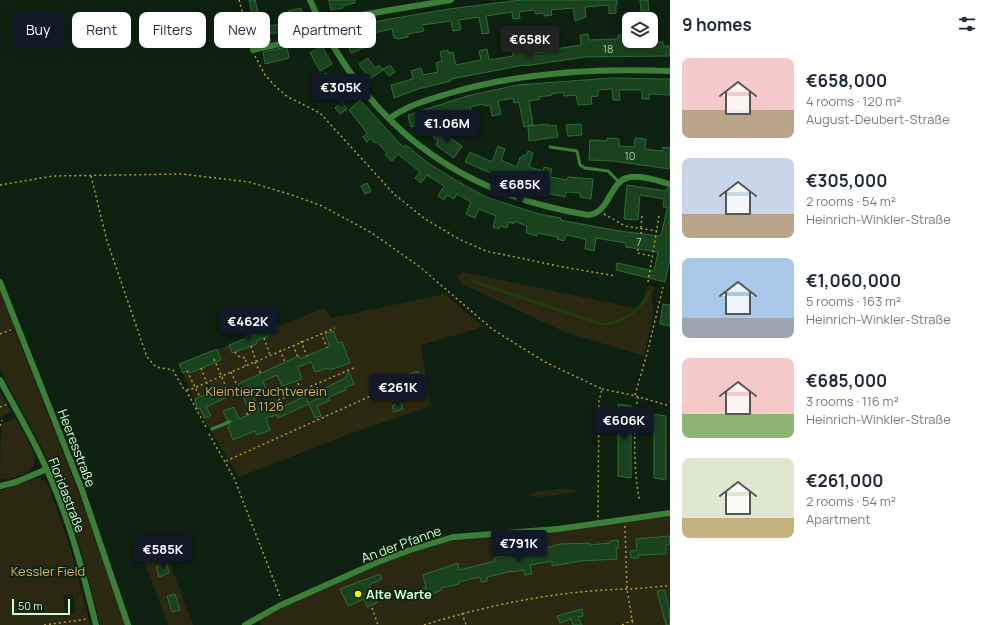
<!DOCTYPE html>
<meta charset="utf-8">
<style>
:root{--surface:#fff;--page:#f6f6f7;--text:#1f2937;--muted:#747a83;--accent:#111827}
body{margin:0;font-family:Manrope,sans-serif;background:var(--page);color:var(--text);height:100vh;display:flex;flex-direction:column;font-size:15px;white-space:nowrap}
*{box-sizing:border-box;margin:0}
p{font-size:13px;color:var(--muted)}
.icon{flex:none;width:22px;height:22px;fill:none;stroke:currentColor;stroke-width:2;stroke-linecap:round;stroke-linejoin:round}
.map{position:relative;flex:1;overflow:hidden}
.side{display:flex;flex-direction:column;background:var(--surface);width:320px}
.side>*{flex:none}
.banner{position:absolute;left:12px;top:12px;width:380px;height:36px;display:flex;gap:8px}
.controls{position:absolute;left:622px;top:12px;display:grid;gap:8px}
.controls a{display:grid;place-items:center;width:36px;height:36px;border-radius:8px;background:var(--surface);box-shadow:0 2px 10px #0003;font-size:20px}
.scale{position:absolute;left:12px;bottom:10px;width:58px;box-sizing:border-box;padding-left:4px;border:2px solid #cefed1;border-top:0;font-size:11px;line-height:14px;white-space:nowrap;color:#cefed1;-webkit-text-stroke:3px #0e2110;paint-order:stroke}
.price{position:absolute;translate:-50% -34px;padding:0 9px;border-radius:4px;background:var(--accent);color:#fff;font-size:13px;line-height:26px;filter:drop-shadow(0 1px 2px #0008)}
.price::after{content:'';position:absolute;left:50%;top:24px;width:12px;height:9px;margin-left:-6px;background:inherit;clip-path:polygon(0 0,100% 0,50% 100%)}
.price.on{background:#222;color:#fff}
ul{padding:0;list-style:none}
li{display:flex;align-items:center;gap:12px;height:100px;padding:0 12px}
li span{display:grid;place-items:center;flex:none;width:112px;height:80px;border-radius:8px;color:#555}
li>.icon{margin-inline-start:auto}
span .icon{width:48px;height:48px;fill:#fffc;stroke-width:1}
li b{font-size:17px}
h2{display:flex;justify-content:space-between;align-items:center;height:48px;padding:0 12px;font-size:17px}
.pill{padding:0 14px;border-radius:8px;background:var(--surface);box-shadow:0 2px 10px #0003;font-size:14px;line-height:36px}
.pill.on{background:var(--accent);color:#fff}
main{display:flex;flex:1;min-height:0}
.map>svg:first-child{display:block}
.green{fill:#2b2811;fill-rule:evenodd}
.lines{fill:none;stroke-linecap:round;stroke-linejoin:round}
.stream{stroke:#203d0a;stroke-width:2.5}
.building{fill:#1a421f;stroke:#2c6d35}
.path{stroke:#b1a030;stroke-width:1.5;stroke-dasharray:2 3;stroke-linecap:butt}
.lane{stroke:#3c7f39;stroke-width:3}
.street{stroke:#3c7f39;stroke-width:6}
.poi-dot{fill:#edf404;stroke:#0e2110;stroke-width:1.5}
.labels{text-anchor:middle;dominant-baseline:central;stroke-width:3.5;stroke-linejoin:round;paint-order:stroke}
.number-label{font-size:11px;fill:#a1cfa4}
.park-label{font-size:13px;fill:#ddb45c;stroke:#0e2110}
.street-label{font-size:13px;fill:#cefed1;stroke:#0e2110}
.poi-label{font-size:13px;font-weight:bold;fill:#cefed1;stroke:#0e2110;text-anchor:start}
</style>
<main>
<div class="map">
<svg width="670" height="625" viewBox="0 0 670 625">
<rect width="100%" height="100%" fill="#0e2110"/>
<path class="green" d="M463 272 635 308 642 302 648 285 655 287 652 296 653 316 644 356 565 332 462 284 457 276Z
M0 290 15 329 0 335Z
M442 292 485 328 482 327 422 345 421 348 431 406 344 436 239 477 198 410 179 364 325 308 331 318 441 295Z
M15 331 78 491 125 625H100L80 547 62 493 43 450 0 370V336Z
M0 392 11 412 0 418Z
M15 418C33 450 54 474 0 480L1 428 2 424Z
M37 478 45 481 48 485 71 550 90 625H0V490ZM73 594 75 613 65 614 63 595Z
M564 489 581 491 543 497 526 495 541 491Z
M670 515V625H261L259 619 410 551 457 539Z
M163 545 193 625H168L141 553Z"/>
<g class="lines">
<path class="stream" d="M472 281 601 324C623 324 641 310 650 291"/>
</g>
<path class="building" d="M249 0H255L258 12 252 13Z
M329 0H355V3L342 6 343 8 331 10Z
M521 0H617V5H616V13L609 14V5L585 7 586 17 575 21 573 8 551 10 552 15 544 16V13L536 14 535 11 533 10 519 12 520 18 513 19 512 12 486 16 489 33 482 34 479 17 459 20 461 30 453 31 451 21 422 25 424 31 408 34V37L399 39 394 38 392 29 368 34 371 39 365 44 367 47 351 53 344 36 335 40 332 35 352 27 353 30 370 27V23L390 19 449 9Z
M640 0H648L649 11H641Z
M301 8 306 31 296 33 295 30H290L286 23 288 31 269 34 271 41 265 43 262 30 259 31 256 18 268 15 270 26 291 22 288 11Z
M588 34 589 40 618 39V35H624L629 36V41L663 42V46H670V56L585 57 524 66V65L451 79V81L418 89 394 98 391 85 413 79 411 71 421 68 423 75 438 72 436 63 442 61 440 52 448 50V53L453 52 456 65 481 60 479 51 487 49 489 60 513 56 512 47 521 46V48L527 46 529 52 534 51 535 53 549 51 548 43 555 41 556 49 581 45 580 35Z
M322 46 332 64 320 71 310 53Z
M287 47 289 58 265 64 263 52Z
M368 58 375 68 379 65 383 70 370 79 359 64Z
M390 65 395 72 389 76 383 69Z
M326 73 331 79 322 85 318 79Z
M341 75 353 92 340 101 334 93 338 90 331 82Z
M612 78 670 79V95L649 94V99H642V90H619L620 100H613L612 89 598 90V96L591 97 592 104 578 105 576 95 564 96 563 92 551 94 552 95 539 97 540 99 529 101 533 125 524 127 519 102 514 103 513 98 498 101 501 114 492 116 490 105 484 106V104L470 107 474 122 465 125 462 112 456 114 455 111 441 115 443 121 427 126 426 122 411 127 408 115 467 96 517 85Z
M360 100 403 147 406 145 428 163 457 181 484 196 504 203 539 214 561 218 560 220 619 231 661 236 667 209H670V259L665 282 616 270 617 263 654 271 658 252 626 247V243L596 238 594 251 585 249 586 240 581 238 566 235 564 241 557 239 558 237 537 233V236L526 233 527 226 514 221V224L509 222 507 228 500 226 499 229 493 227 496 216 479 209 475 218 466 214 471 202 457 194 454 199 447 195 444 200 438 196 444 186 427 175 421 183 415 178 420 172 398 154 392 161 385 155 387 153 377 142 375 143 370 138 367 142 363 137 367 133 349 110Z
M342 102 347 109 340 114 335 108Z
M548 124V126L556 125 558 137 529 141 528 126Z
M581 124 582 135 568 136 566 125Z
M438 130 462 146 454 158 436 145 438 140 433 137Z
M607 138 619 139V146L634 147 635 138 646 139 645 149 662 151 663 147 670 148V169L613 161 589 160 590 140 607 141Z
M498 146 505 149 501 160 517 167 520 157 522 158 523 155 526 156 528 151 533 153 529 167 543 171 544 167 552 169 550 177 567 180 568 177 593 179 591 199 580 197V193L566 192 565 197 546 193 519 185 465 162 470 152 492 162Z
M367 183 371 191 365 194 361 186Z
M627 185 666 191 667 188H670V208L663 207 664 199 640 195 638 220 624 219Z
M663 304 670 305V326L660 324Z
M266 330 269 336 256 341 257 344 232 353 229 345Z
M333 331 338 343 342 342 350 363 329 370 328 368 315 372 311 362 298 367 302 379 282 386 277 375 263 381 268 392 254 398 259 410 278 401 282 407 306 396 308 403 322 397 319 391 345 378 349 372 354 384 345 388 346 390 329 397 330 400 317 406 321 416 315 418 309 404 278 418 277 415 266 418 270 430 257 435 255 431 233 440 228 427 232 421 227 420 223 411 234 407 239 419 250 414 238 384 292 359 299 356 300 359 330 346 325 334Z
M217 349 221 360 190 373 189 370 183 373 179 364Z
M418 371 420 377 411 380 409 374Z
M227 386 230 396 206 407 211 415 205 418 200 408 197 409 195 399Z
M401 403 403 409 394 412 392 406Z
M618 404 631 406V478L618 476Z
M654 414 666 416V480L654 478Z
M670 536V544L666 545V554L638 555 639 558H631L630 551 637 550 636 539Z
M618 540 619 548H616L617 559 581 561 552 566V561L530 565 532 574 525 575 524 570 512 572V571L487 577V581L481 582 480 577 458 582 459 584 441 588 442 590 425 597 422 589 426 588 423 575 458 563 459 570 495 561 494 558 509 555V553L517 551 518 556 560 544 590 543V545L610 543V541Z
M167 564 169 573 159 577 156 567Z
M380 574 382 579 369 585 377 603 367 607 364 599 348 606 340 589Z
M665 590 670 615V625H666L657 591Z
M175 594 180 610 172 612 167 596Z
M582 609 583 616 578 617 582 625H573L571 619 560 623 557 616Z"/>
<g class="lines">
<path class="path" d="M239 0 251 43
M255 56 265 75 276 87 288 97 320 113 394 194 425 219 461 240 486 251 563 267 616 276
M91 176 107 241 147 357 156 367 173 370 183 388 189 390 335 328
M0 185 53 176 182 174 249 182 292 195 322 206 372 233 420 267 492 329 545 362 602 389 599 401 598 517
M604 214 625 226 657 231
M641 228 642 216
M641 234V228
M638 249 637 253 652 256
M648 282 659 216
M321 333 327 348
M0 334 11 330
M264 338 270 355
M301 341 307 356
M293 345 298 357
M251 346 256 361
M280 350 285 362
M235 352 238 356 246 358 245 366
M214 359 226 387
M255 362 261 374
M201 368 210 391
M187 371 200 397
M231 372 236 383
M298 383 301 390
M602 389 632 395 670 406
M186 390 207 429
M635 395 648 350 663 287
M638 397C633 429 634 466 639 499
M0 407 6 405
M246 414 356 367
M0 426 2 420
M209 434 234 478 281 599
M226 461 382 391
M625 526 627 589 633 625
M372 608 378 625
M462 613 466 625
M44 625 88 619
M424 625C491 604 558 591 627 589 642 589 656 586 670 586
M622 625 633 620"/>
<path class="lane" d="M550 147 577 151 580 165 585 168 608 171 620 183
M212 429 229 422"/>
<path class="street" d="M310 0C363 122 456 194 588 215 609 214 610 182 627 178 639 174 658 181 670 184
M321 25 367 14 451 0
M253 50 325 34
M389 119C406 106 427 100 447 94 519 72 595 68 670 71
M0 282 82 490 128 625
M0 380C20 417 42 454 57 494 74 536 85 581 96 625
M0 486 16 482 47 469
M245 625 279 606 378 562 410 550 453 537 558 529 670 513"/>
</g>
<circle class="poi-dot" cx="358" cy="594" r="4"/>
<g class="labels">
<g class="number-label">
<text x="608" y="48">18</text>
<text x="630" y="155">10</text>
<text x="639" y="241">7</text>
</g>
<g class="park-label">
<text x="266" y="391">Kleintierzuchtverein<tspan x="266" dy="15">B 1126</tspan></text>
<text x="48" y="571">Kessler Field</text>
</g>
<g class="street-label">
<text transform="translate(77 448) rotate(69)">Heeresstraße</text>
<text transform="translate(67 495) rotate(69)">Floridastraße</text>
<text transform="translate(401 544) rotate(-20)">An der Pfanne</text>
</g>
<g class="poi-label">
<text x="366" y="594">Alte Warte</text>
</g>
</g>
</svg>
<div class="controls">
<a><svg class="icon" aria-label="layers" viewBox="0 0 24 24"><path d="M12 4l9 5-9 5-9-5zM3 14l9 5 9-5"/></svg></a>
</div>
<div class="scale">50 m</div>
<b class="price on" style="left:530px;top:60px">€658K</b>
<b class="price" style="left:341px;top:108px">€305K</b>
<b class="price" style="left:447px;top:144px">€1.06M</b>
<b class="price" style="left:520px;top:205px">€685K</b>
<b class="price" style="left:248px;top:342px">€462K</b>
<b class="price" style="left:398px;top:408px">€261K</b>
<b class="price" style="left:624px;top:441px">€606K</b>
<b class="price" style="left:519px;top:564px">€791K</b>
<b class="price" style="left:163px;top:570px">€585K</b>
<div class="banner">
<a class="pill on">Buy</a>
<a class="pill">Rent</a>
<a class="pill">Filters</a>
<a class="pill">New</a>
<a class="pill">Apartment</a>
</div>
</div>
<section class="side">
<h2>9 homes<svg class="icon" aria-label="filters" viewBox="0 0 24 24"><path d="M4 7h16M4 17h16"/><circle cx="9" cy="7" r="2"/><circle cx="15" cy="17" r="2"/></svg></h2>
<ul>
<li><span style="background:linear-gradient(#f6c9c9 65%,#b9a48a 0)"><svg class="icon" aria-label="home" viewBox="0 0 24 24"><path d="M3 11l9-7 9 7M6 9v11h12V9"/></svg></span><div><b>€658,000</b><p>4 rooms · 120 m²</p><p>August-Deubert-Straße</p></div></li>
<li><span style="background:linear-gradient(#c9d6e8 70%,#b9a48a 0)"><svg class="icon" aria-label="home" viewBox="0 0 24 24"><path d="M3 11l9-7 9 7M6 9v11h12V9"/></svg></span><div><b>€305,000</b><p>2 rooms · 54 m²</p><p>Heinrich-Winkler-Straße</p></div></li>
<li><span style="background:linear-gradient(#a9c7e8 75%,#9aa5b1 0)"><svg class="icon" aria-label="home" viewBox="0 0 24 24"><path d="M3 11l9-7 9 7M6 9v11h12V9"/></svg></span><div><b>€1,060,000</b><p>5 rooms · 163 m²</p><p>Heinrich-Winkler-Straße</p></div></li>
<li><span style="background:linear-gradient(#f6c9c9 70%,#8fb573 0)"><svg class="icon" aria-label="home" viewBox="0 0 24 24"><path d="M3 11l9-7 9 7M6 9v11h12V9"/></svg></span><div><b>€685,000</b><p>3 rooms · 116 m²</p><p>Heinrich-Winkler-Straße</p></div></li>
<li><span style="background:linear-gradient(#dfe7d0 75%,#c2b280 0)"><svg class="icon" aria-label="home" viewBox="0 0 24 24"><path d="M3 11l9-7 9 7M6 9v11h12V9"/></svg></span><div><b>€261,000</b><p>2 rooms · 54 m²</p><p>Apartment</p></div></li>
</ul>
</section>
</main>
